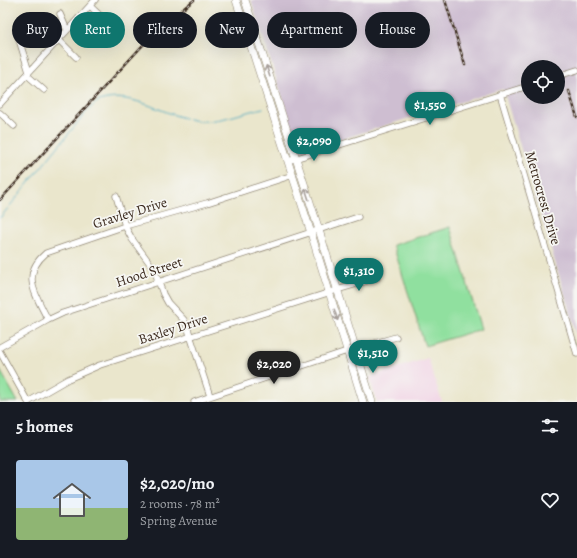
<!DOCTYPE html>
<meta charset="utf-8">
<style>
:root{--surface:#171b24;--page:#20242c;--text:#f1f3f6;--muted:#9ea1a6;--line:#363941;--accent:#0f766e}
body{margin:0;font-family:Alegreya,serif;background:var(--page);color:var(--text);height:100vh;display:flex;flex-direction:column;font-size:15px;white-space:nowrap}
*{box-sizing:border-box;margin:0}
p{font-size:13px;color:var(--muted)}
.icon{flex:none;width:22px;height:22px;fill:none;stroke:currentColor;stroke-width:2;stroke-linecap:round;stroke-linejoin:round}
.map{position:relative;height:402px;overflow:hidden}
.side{display:flex;flex-direction:column;background:var(--surface);flex:1}
.side>*{flex:none}
.hud{position:absolute;left:12px;top:12px;width:553px;height:36px;display:flex;gap:8px}
.buttons{position:absolute;left:521px;top:60px;display:grid;gap:8px}
.buttons a{display:grid;place-items:center;width:44px;height:44px;border-radius:50%;background:var(--surface);box-shadow:0 4px 16px #0002;font-size:20px}
.price{position:absolute;translate:-50% -34px;padding:0 9px;border-radius:14px;background:var(--accent);color:#fff;font-size:13px;line-height:26px;filter:drop-shadow(0 1px 2px #0008)}
.price::after{content:'';position:absolute;left:50%;top:24px;width:12px;height:9px;margin-left:-6px;background:inherit;clip-path:polygon(0 0,100% 0,50% 100%)}
.price.active{background:#222;color:#fff}
ul{padding:0;list-style:none}
li{display:flex;align-items:center;gap:12px;height:100px;padding:0 16px}
li+li{border-top:1px solid var(--line)}
li span{display:grid;place-items:center;flex:none;width:112px;height:80px;border-radius:4px;color:#555}
li>.icon{margin-inline-start:auto}
span .icon{width:48px;height:48px;fill:#fffc;stroke-width:1}
li b{font-size:17px}
h2{display:flex;justify-content:space-between;align-items:center;height:48px;padding:0 16px;font-size:17px}
.tag{padding:0 14px;border-radius:18px;background:var(--surface);box-shadow:0 4px 16px #0002;font-size:14px;line-height:36px}
.tag.active{background:var(--accent);color:#fff}
.map>svg:first-child{display:block}
.built{fill:#f1d0e4}
.industrial{fill:#cebed1;fill-rule:evenodd}
.green{fill:#90e09f;stroke:#66855e}
.lines{fill:none;stroke-linecap:round;stroke-linejoin:round}
.stream{stroke:#42a8c2;stroke-width:1}
.minor-casing{stroke:#928875;stroke-width:7}
.major-casing{stroke:#928875;stroke-width:8}
.minor{stroke:#fff;stroke-width:5.5}
.major{stroke:#fff;stroke-width:7}
.rail-casing{stroke:#3b2a1e;stroke-width:2.5}
.rail{stroke:#f6f6f2;stroke-width:1;stroke-dasharray:3;stroke-linecap:butt}
.oneway{stroke:#a79f9a}
.labels{text-anchor:middle;dominant-baseline:central;stroke-width:3.5;stroke-linejoin:round;paint-order:stroke}
.street-label{font-size:14px;fill:#3b2a1e;stroke:#f6f6f2}
</style>
<div class="map">
<svg width="577" height="402" viewBox="0 0 577 402">
<rect width="100%" height="100%" fill="#f6f6f2"/>
<filter id="ink" filterUnits="userSpaceOnUse"><feTurbulence type="fractalNoise" baseFrequency=".025" numOctaves="2"/><feDisplacementMap in="SourceGraphic" scale="8" xChannelSelector="R" yChannelSelector="G"/><feConvolveMatrix kernelMatrix="1 2 1 2 8 2 1 2 1" color-interpolation-filters="sRGB"/></filter>
<filter id="wash" filterUnits="userSpaceOnUse"><feTurbulence type="fractalNoise" baseFrequency=".012" numOctaves="4" result="noise"/><feDisplacementMap in="SourceGraphic" scale="16" xChannelSelector="R" yChannelSelector="G"/><feGaussianBlur stdDeviation="0.9" result="paint"/><feColorMatrix in="noise" values="0 0 0 0 0 0 0 0 0 0 0 0 0 0 0 0 0 1.4 0 .05"/><feComposite in="paint" operator="in"/></filter>
<g filter="url(#wash)">
<rect width="100%" height="100%" fill="#eae6cc"/>
<path class="built" d="M428 358 442 402H377L369 377Z"/>
<path class="industrial" d="M251 0H577V335L503 89 300 152ZM528 67H558V97H528Z"/>
<path class="green" d="M450 227 481 329 425 346 393 245Z
M0 370 18 402H0Z"/>
<g class="lines">
<path class="stream" d="M0 218 87 111C91 108 95 103 99 101 135 89 168 120 203 121 223 121 244 112 263 108"/>
</g>
</g>
<g filter="url(#ink)">
<g class="lines">
<g class="minor-casing">
<path id="minor" d="M90 6 108 23
M60 14 67 30
M16 30 29 72
M59 40 76 57
M27 75 44 90
M558 76 577 70
M500 94 577 354
M0 104 95 0
M0 113 14 126
M288 161 528 86
M116 196 125 226 132 239 154 269 163 294 168 303 184 320 187 326 210 396
M48 320C36 295 20 275 46 253L125 226 207 203 293 175
M0 347 48 320 63 313 358 217
M0 352 28 402
M28 402 68 379 100 365 337 290 377 278
M194 402 347 351 396 337"/>
</g>
<g class="major-casing">
<path id="major" d="M236 0 311 233 363 402
M245 0 319 230 372 402"/>
</g>
<use href="#minor" class="minor"/>
<use href="#major" class="major"/>
<g class="rail-casing">
<path id="rail" d="M445 0 465 65
M569 91 577 117
M0 200 143 45 162 26 194 0"/>
</g>
<use href="#rail" class="rail"/>
</g>
<defs><path id="oneway-shaft" d="M-6 0H5M1.5-3L5.5 0L1.5 3" fill="none" stroke-width="1.6" stroke-linecap="round" stroke-linejoin="round"/></defs>
<g class="oneway">
<use href="#oneway-shaft" transform="translate(268 71) rotate(-108)"/>
<use href="#oneway-shaft" transform="translate(307 194) rotate(-108)"/>
<use href="#oneway-shaft" transform="translate(336 315) rotate(73)"/>
</g>
</g>
<g class="labels">
<g class="street-label">
<text transform="translate(543 198) rotate(74)">Metrocrest Drive</text>
<text transform="translate(130 213) rotate(-17)">Gravley Drive</text>
<text transform="translate(149 272) rotate(-18)">Hood Street</text>
<text transform="translate(173 329) rotate(-18)">Baxley Drive</text>
</g>
</g>
</svg>
<div class="buttons">
<a><svg class="icon" aria-label="locate" viewBox="0 0 24 24"><circle cx="12" cy="12" r="6"/><path d="M12 2v4M12 18v4M2 12h4M18 12h4"/></svg></a>
</div>
<b class="price" style="left:430px;top:126px">$1,550</b>
<b class="price" style="left:314px;top:162px">$2,090</b>
<b class="price" style="left:359px;top:292px">$1,310</b>
<b class="price" style="left:373px;top:374px">$1,510</b>
<b class="price active" style="left:274px;top:385px">$2,020</b>
<div class="hud">
<a class="tag">Buy</a>
<a class="tag active">Rent</a>
<a class="tag">Filters</a>
<a class="tag">New</a>
<a class="tag">Apartment</a>
<a class="tag">House</a>
</div>
</div>
<section class="side">
<h2>5 homes<svg class="icon" aria-label="filters" viewBox="0 0 24 24"><path d="M4 7h16M4 17h16"/><circle cx="9" cy="7" r="2"/><circle cx="15" cy="17" r="2"/></svg></h2>
<ul>
<li><span style="background:linear-gradient(#a9c7e8 60%,#8fb573 0)"><svg class="icon" aria-label="home" viewBox="0 0 24 24"><path d="M3 11l9-7 9 7M6 9v11h12V9"/></svg></span><div><b>$2,020/mo</b><p>2 rooms · 78 m²</p><p>Spring Avenue</p></div><svg class="icon" aria-label="heart" viewBox="0 0 24 24"><path d="M12 20l-8-8c-3-5 5-10 8-4 3-6 11-1 8 4z"/></svg></li>
</ul>
</section>
